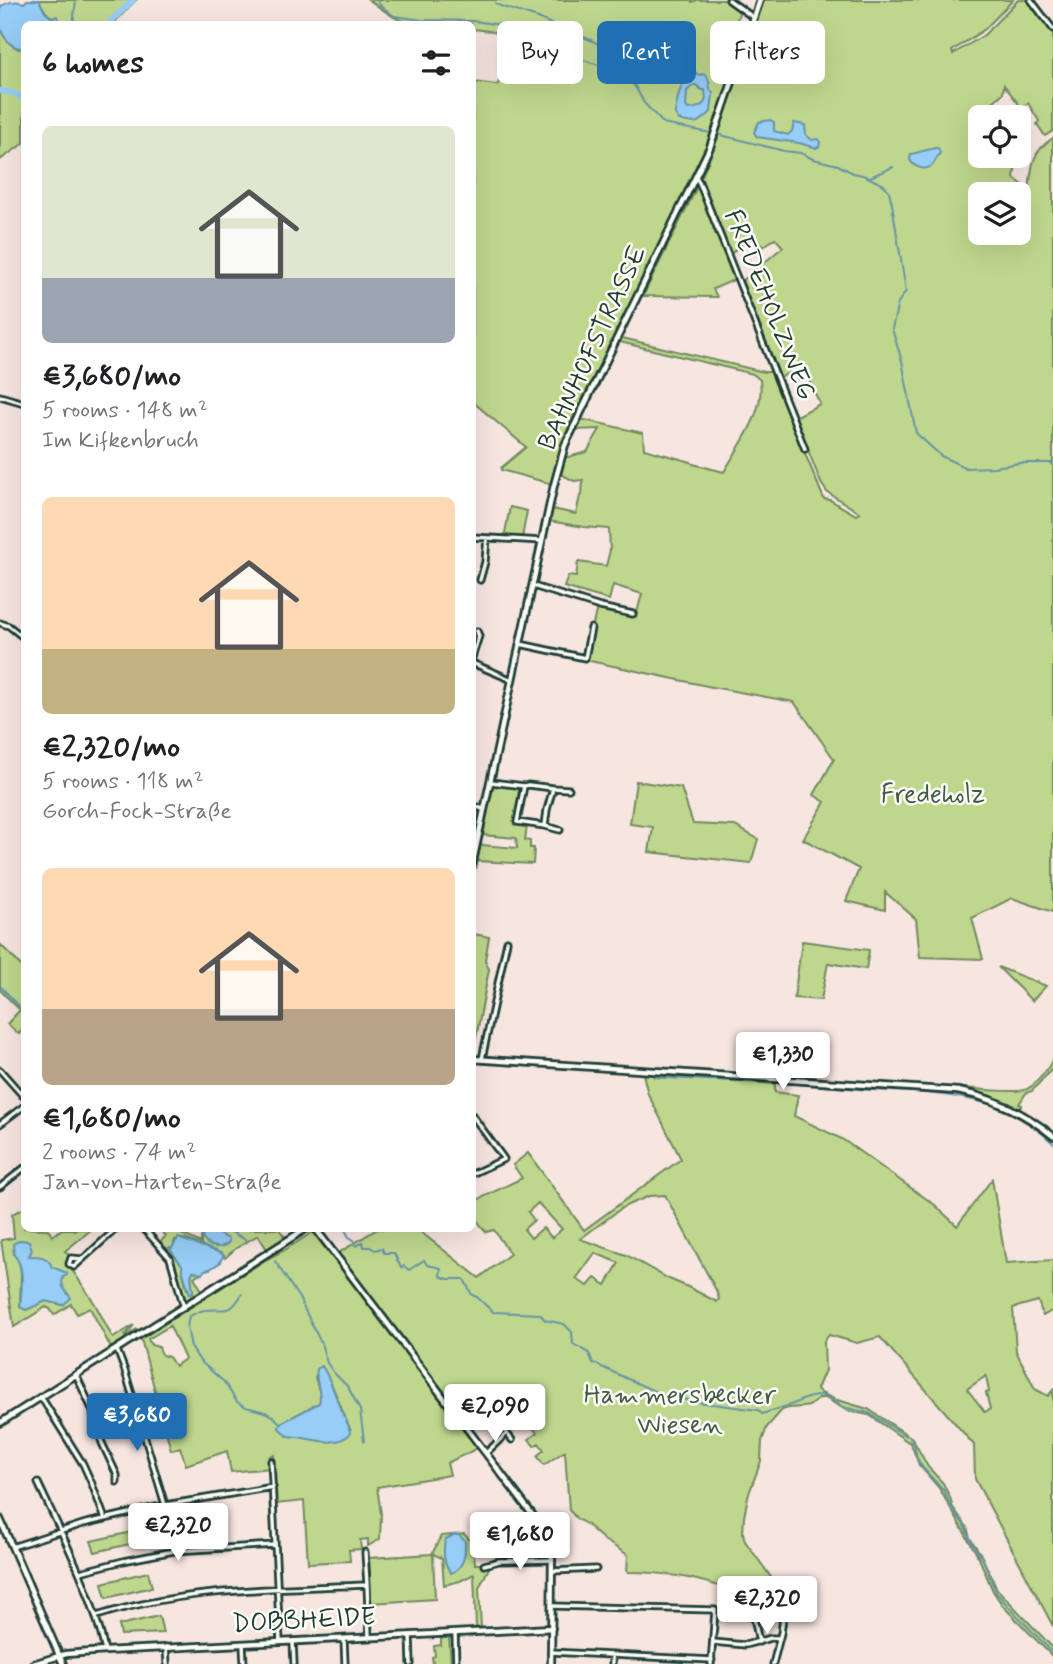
<!DOCTYPE html>
<meta charset="utf-8">
<style>
:root{--surface:#fff;--page:#f6f6f6;--text:#202124;--muted:#757577;--accent:#1f6fb2}
body{margin:0;font-family:Mynerve,sans-serif;background:var(--page);color:var(--text);height:100vh;display:flex;flex-direction:column;font-size:26px;white-space:nowrap}
*{box-sizing:border-box;margin:0}
p{font-size:23px;color:var(--muted)}
.icon{flex:none;width:38px;height:38px;fill:none;stroke:currentColor;stroke-width:2;stroke-linecap:round;stroke-linejoin:round}
.map{position:relative;flex:1;overflow:hidden}
.details{position:absolute;left:21px;top:21px;width:455px;height:1211px;display:flex;flex-direction:column;background:var(--surface);border-radius:10px;box-shadow:0 7px 28px #0002}
.details>*{flex:none}
.guide{position:absolute;left:497px;top:21px;width:450px;height:63px;display:flex;gap:14px}
.controls{position:absolute;left:968px;top:105px;display:grid;gap:14px}
.controls a{display:grid;place-items:center;width:63px;height:63px;border-radius:10px;background:var(--surface);box-shadow:0 7px 28px #0002;font-size:35px}
.price{position:absolute;translate:-50% -60px;padding:0 16px;border-radius:7px;background:#fff;color:#222;font-size:23px;line-height:46px;filter:drop-shadow(0 2px 4px #0008)}
.price::after{content:'';position:absolute;left:50%;top:42px;width:21px;height:16px;margin-left:-10px;background:inherit;clip-path:polygon(0 0,100% 0,50% 100%)}
.price.selected{background:var(--accent);color:#fff}
ul{padding:0;list-style:none}
li{display:grid;align-content:center;gap:14px;height:371px;padding:0 21px}
li span{display:grid;place-items:center;height:217px;border-radius:10px;color:#555}
li>.icon{margin-inline-start:auto}
span .icon{width:126px;height:126px;fill:#fffc;stroke-width:1}
li b{font-size:30px}
h2{display:flex;justify-content:space-between;align-items:center;height:84px;padding:0 21px;font-size:30px}
.pill{padding:0 24px;border-radius:10px;background:var(--surface);box-shadow:0 7px 28px #0002;font-size:24px;line-height:63px}
.pill.selected{background:var(--accent);color:#fff}
.map>svg:first-child{display:block}
.green{fill:#bfd78d;stroke:#6f8a60;stroke-width:2;fill-rule:evenodd}
.water{fill:#97cdf6;stroke:#6793a8;stroke-width:2;fill-rule:evenodd}
.lines{fill:none;stroke-linecap:round;stroke-linejoin:round}
.stream{stroke:#6793a8;stroke-width:2}
.river{stroke:#97cdf6;stroke-width:6}
.minor-casing{stroke:#1f3d34;stroke-width:9}
.tertiary-casing{stroke:#1f3d34;stroke-width:10}
.minor{stroke:#fdfcf7;stroke-width:3.5}
.tertiary{stroke:#fdfcf7;stroke-width:4.5}
.labels{text-anchor:middle;dominant-baseline:central;stroke-width:5;stroke-linejoin:round;paint-order:stroke}
.street-label{font-size:26px;fill:#1f3d34;stroke:#fdfcf7}
.park-label{font-size:26px;fill:#3f5c46;stroke:#fdfcf7}
</style>
<div class="map">
<svg width="1053" height="1664" viewBox="0 0 1053 1664">
<rect width="100%" height="100%" fill="#f7e5e0"/>
<filter id="ink" filterUnits="userSpaceOnUse"><feTurbulence type="fractalNoise" baseFrequency=".0143" numOctaves="2"/><feDisplacementMap in="SourceGraphic" scale="14" xChannelSelector="R" yChannelSelector="G"/><feConvolveMatrix kernelMatrix="1 2 1 2 8 2 1 2 1" color-interpolation-filters="sRGB"/></filter>
<g filter="url(#ink)">
<path class="green" d="M39 0H136L113 24H60L59 19C47 17 44 10 39 0Z
M369 0H691L692 2 697 0H725L740 11 733 31 736 33 735 39 743 42 706 146 662 240 571 422 560 449 552 484 501 470V468L526 447 473 402V82L497 85C507 70 511 58 503 42 501 37 500 35 496 33 490 30 479 30 473 29L472 24C449 24 420 29 398 19 388 14 378 6 369 0Z
M763 0H1013L985 29 952 51 953 54 984 35 1018 0H1030L1053 32V131L1045 136 1037 124 1039 121 1028 103 1021 107 1004 85 1003 93 992 103 990 117H980V156H1017L1014 178 1029 190C1032 166 1031 152 1053 138V912L1012 898 972 918 983 959 920 957 916 919 885 892V910L846 901 859 869 803 839 825 802 814 795 834 759 794 702 712 687 585 660 597 607 636 616 642 594 613 585 609 600 564 587 568 576 576 577 578 562 606 566 610 550 609 529 584 527 549 521 552 509 576 514 580 496 582 495 583 480 574 481 559 473 564 458 587 452 600 429 575 430 580 419 643 433 644 449 691 462 693 464 724 472C740 444 765 413 760 380L753 374 620 342 622 338 764 372H771L824 499 830 500 856 515 860 513 827 492 821 483 795 417 820 404 807 376 798 380 794 371 779 378 742 281 783 247 775 238 763 247 752 234 731 254 701 178 718 138V132ZM980 194H1018V233H980Z
M0 25 4 35 18 49 24 48V143L0 160Z
M697 187 700 190 736 279 713 289 717 297 643 296Z
M510 507 527 511 522 538H504Z
M636 781 681 788 693 824 735 826 758 839 751 863 649 852 653 827 630 824Z
M493 784 519 789 514 824 527 826 525 840 530 841V848H534L533 864 477 861 481 845 517 848 516 838 483 835Z
M474 934 489 937 485 960 489 969 475 1044 472 1043V946Z
M802 941 869 950 866 969 828 963 821 1000 794 998Z
M0 944 24 969V1028L19 1034 7 1024 20 1010 0 990Z
M998 967 1046 986 1032 1001Z
M1053 1058V1068L1032 1091 1026 1093 1019 1104 1022 1105 1020 1108 1016 1109 986 1095 964 1089V1088C977 1089 1018 1094 1027 1089 1037 1084 1049 1068 1053 1058Z
M643 1074 775 1084V1092L798 1095 794 1116 842 1139 935 1205 957 1226 992 1179 1006 1263 1053 1260V1310L1043 1316 1038 1301 1013 1308 1016 1351 1035 1389 1048 1396 1053 1390V1626L975 1479 974 1445 880 1337 857 1343 829 1335 824 1341 825 1370 817 1389 821 1393 834 1399 868 1409 912 1438 928 1467 943 1483 951 1500 952 1506 967 1527 970 1538 980 1553 997 1589 1053 1648V1657L1003 1606 993 1591 979 1558 939 1488 919 1465 911 1444 869 1415 848 1411 825 1398H820L809 1406 803 1407 789 1408 782 1410 767 1427 762 1441 761 1461 748 1496 744 1517 743 1533 745 1541 778 1587 802 1583H804L801 1590 735 1608 729 1590C696 1577 662 1572 627 1572L628 1555 604 1540 586 1524 577 1519 569 1510 565 1451 544 1465 537 1456 544 1450 539 1443 534 1446 529 1439 537 1433 506 1391 465 1421 337 1254 377 1229H417L479 1278 510 1254 494 1230 486 1232 473 1215V1202L522 1178 513 1165 528 1153 584 1230 681 1159 648 1094ZM665 1195 716 1290 719 1299 717 1302 688 1287 669 1279 626 1255 580 1239 623 1207 649 1196ZM538 1203 562 1229 552 1238 543 1228 531 1238 524 1229 534 1220 528 1212ZM595 1253 619 1263 606 1285 595 1278 588 1286 576 1279ZM986 1376 989 1392 986 1393 990 1409 985 1412 967 1389Z
M24 1208V1228L48 1229 52 1236 62 1229H75V1231L79 1229H92L65 1251 70 1256 67 1265 75 1274 95 1304 113 1338 134 1325 124 1337 137 1329 140 1330 111 1348 90 1308 77 1314 71 1304 54 1315 50 1309 46 1307 14 1327 1 1240 14 1238 12 1214ZM19 1261 63 1277C60 1284 63 1289 68 1294L63 1305 46 1301 26 1310 20 1307 21 1272Z
M159 1229C173 1228 188 1237 201 1243V1237L208 1229H279L284 1236 282 1241 268 1251 258 1235 235 1249 225 1258 223 1254 185 1239 175 1240C171 1251 174 1256 183 1265L182 1270 187 1289 193 1292 191 1276 193 1271 200 1273 194 1277 203 1292 186 1301 184 1300 171 1257 160 1245 161 1241 166 1236Z
M313 1232 478 1448 447 1463 450 1475 377 1487 381 1514 380 1539 368 1546V1539L360 1540 361 1549 349 1550 350 1561 308 1563 304 1501 276 1504 274 1455 270 1456V1468L231 1472 227 1451 186 1465 180 1447 171 1450 141 1339 267 1259 285 1250ZM170 1326 185 1359 175 1366 169 1357 162 1355 159 1347 151 1345 148 1339ZM322 1367C335 1386 340 1408 350 1429L303 1436H296L284 1432 281 1423 319 1403 321 1398 315 1377Z
M132 1532 134 1543 95 1552 91 1541Z
M464 1534 470 1540 473 1539 475 1564H491L479 1588 481 1628H476L474 1574 460 1581 444 1585 442 1558 433 1554 435 1599 371 1603 369 1558 432 1554 441 1536Z
M148 1572 152 1587 106 1598 102 1583Z
M159 1616 163 1633 121 1635 119 1625Z
M449 1637 451 1664H433L432 1657 435 1656 434 1646 441 1645V1638Z"/>
<path class="water" d="M27 0H39L45 12 52 18 57 16 60 24H24V48C12 50 2 37 0 25 0 19 0 12 1 6 9 2 15 0 24 3Z
M693 70 698 75 705 74 707 76 709 82 710 89 713 93 711 112C699 124 696 125 679 120L675 114C676 102 682 79 690 71ZM693 85H696L702 90H705L706 99C704 106 696 109 688 109L686 106 687 91Z
M770 120 774 122V131L788 135 792 131 794 123 805 125 806 135 812 140 818 139 820 142 819 147 816 148 799 143 757 137 754 132 759 122Z
M935 148H938L940 153 932 166C924 171 915 168 910 160L911 154Z
M211 1230 229 1239V1242C221 1250 208 1248 202 1238L203 1234Z
M178 1238 223 1254V1257L220 1261 221 1262 210 1269 205 1270 202 1274 193 1271 191 1276 193 1292 190 1294 182 1270V1265L169 1248H172Z
M20 1240 29 1241 32 1250 29 1256C39 1256 48 1256 52 1267L67 1273V1275L63 1277C60 1287 66 1291 71 1298L63 1305 46 1301 26 1310 20 1307C21 1291 26 1267 14 1255L13 1244Z
M322 1366C331 1380 335 1394 340 1408 344 1417 350 1424 350 1434 334 1450 307 1436 287 1436L279 1428 281 1423 319 1403C323 1393 314 1382 317 1369Z
M454 1535H459L465 1541C466 1554 464 1568 451 1573 443 1563 443 1552 445 1540Z"/>
<g class="lines">
<path class="stream" d="M377 0 380 5 394 16 422 20 474 21 514 27 581 59 619 72 631 81 636 88 644 103 662 122 668 125 711 133
M495 3 500 6 538 18 557 27
M73 24 76 0
M559 27 593 41 606 49 652 58
M717 134 784 151 801 153 813 159 838 165 853 173 863 175 884 185 889 191 892 204 906 291 898 303 892 329 902 361 916 433 941 456 966 468 994 467 1020 463H1053
M870 177 893 167
M0 986 20 1007 24 1009
M654 1077C688 1080 721 1080 755 1082 795 1083 834 1087 873 1090 912 1092 952 1093 989 1104 1013 1112 1035 1126 1053 1143
M224 1228 246 1240
M344 1228 349 1237 354 1240 356 1246 363 1242 364 1247H370L375 1250 382 1248 384 1253H394L401 1268 404 1266 409 1270 424 1260 427 1265 441 1268 440 1276 448 1279H464L472 1295 477 1297 493 1312 540 1314 545 1320 564 1324 572 1332 573 1344 589 1353 593 1363 665 1396 672 1397 675 1400 681 1398 690 1401 758 1410 762 1414 793 1404 807 1398 821 1395 829 1398 843 1407 869 1413 906 1436
M275 1261 299 1298 321 1343 327 1363 334 1373 348 1387 360 1410 364 1441
M242 1294C230 1315 226 1308 206 1310 200 1310 195 1314 189 1316L187 1327 191 1347 200 1361 224 1382 237 1402 246 1407 265 1412 273 1416 281 1424
M910 1440 914 1444 917 1458 923 1468 944 1491 952 1510 963 1523 974 1548 982 1557 996 1592 1008 1606 1053 1653"/>
<path class="river" d="M108 24 133 0
M0 91 10 92 24 98"/>
<g class="minor-casing">
<path id="minor" d="M729 0 754 18
M1031 0 1053 29
M696 177 699 182 805 449
M0 396 24 403
M472 537 542 541
M480 580 485 562 487 538
M533 586 600 607 633 614
M0 623 9 626 24 638
M520 644 585 658 591 628
M472 658 479 636 477 631
M472 663 512 680
M491 782 524 786 517 822 545 826 547 810 553 788 528 785 524 786
M553 788 569 789
M472 805 483 809
M545 826 560 830
M482 1059 507 941
M0 1070 24 1097
M472 1115 504 1159 472 1174
M0 1124 24 1106
M0 1187 24 1168
M143 1228 170 1258 184 1307
M83 1259 71 1258 69 1264 74 1267 117 1228
M117 1350 125 1371 165 1505 174 1551
M76 1375 92 1409 102 1443 117 1475V1482
M41 1397 83 1464 92 1484 105 1519
M494 1417 512 1440
M486 1453 507 1433
M271 1461 280 1642
M38 1483C64 1539 92 1591 105 1651
M12 1547 83 1524 165 1505 273 1487
M365 1552 367 1585
M484 1565 499 1561 552 1560
M553 1571 596 1569
M80 1572 123 1561 174 1551 275 1545
M552 1606 715 1610 711 1664
M97 1616C183 1588 277 1589 367 1585L369 1637
M754 1618 759 1642
M455 1633 456 1664
M410 1635 411 1664
M344 1639 345 1664
M293 1642 294 1664
M713 1642 745 1645 771 1638H779
M243 1644 244 1664
M166 1647 167 1664
M551 1652 712 1660
M612 1664V1655
M773 1664 781 1633 784 1610"/>
</g>
<g class="tertiary-casing">
<path id="tertiary" d="M472 866 554 485 565 445 710 147 760 0
M472 1059 958 1091C994 1098 1025 1113 1053 1136
M315 1228 547 1534 552 1550 551 1664
M0 1423 307 1228
M0 1519 63 1664
M33 1664 66 1654 105 1651 552 1628"/>
</g>
<use href="#minor" class="minor"/>
<use href="#tertiary" class="tertiary"/>
</g>
</g>
<g class="labels">
<g class="street-label">
<text transform="translate(769 305) rotate(68)">FREDEHOLZWEG</text>
<text transform="translate(593 348) rotate(-65)">BAHNHOFSTRASSE</text>
<text transform="translate(304 1621) rotate(-3)">DOBBHEIDE</text>
</g>
<g class="park-label">
<text x="933" y="795">Fredeholz</text>
<text x="680" y="1396">Hammersbecker<tspan x="680" dy="30">Wiesen</tspan></text>
</g>
</g>
</svg>
<div class="controls">
<a><svg class="icon" aria-label="locate" viewBox="0 0 24 24"><circle cx="12" cy="12" r="6"/><path d="M12 2v4M12 18v4M2 12h4M18 12h4"/></svg></a>
<a><svg class="icon" aria-label="layers" viewBox="0 0 24 24"><path d="M12 4l9 5-9 5-9-5zM3 14l9 5 9-5"/></svg></a>
</div>
<b class="price" style="left:783px;top:1092px">€1,330</b>
<b class="price" style="left:495px;top:1444px">€2,090</b>
<b class="price selected" style="left:137px;top:1453px">€3,680</b>
<b class="price" style="left:178px;top:1563px">€2,320</b>
<b class="price" style="left:520px;top:1572px">€1,680</b>
<b class="price" style="left:767px;top:1636px">€2,320</b>
<div class="guide">
<a class="pill">Buy</a>
<a class="pill selected">Rent</a>
<a class="pill">Filters</a>
</div>
<section class="details">
<h2>6 homes<svg class="icon" aria-label="filters" viewBox="0 0 24 24"><path d="M4 7h16M4 17h16"/><circle cx="9" cy="7" r="2"/><circle cx="15" cy="17" r="2"/></svg></h2>
<ul>
<li><span style="background:linear-gradient(#dfe7d0 70%,#9aa5b1 0)"><svg class="icon" aria-label="home" viewBox="0 0 24 24"><path d="M3 11l9-7 9 7M6 9v11h12V9"/></svg></span><div><b>€3,680/mo</b><p>5 rooms · 148 m²</p><p>Im Kifkenbruch</p></div></li>
<li><span style="background:linear-gradient(#ffd9b3 70%,#c2b280 0)"><svg class="icon" aria-label="home" viewBox="0 0 24 24"><path d="M3 11l9-7 9 7M6 9v11h12V9"/></svg></span><div><b>€2,320/mo</b><p>5 rooms · 118 m²</p><p>Gorch-Fock-Straße</p></div></li>
<li><span style="background:linear-gradient(#ffd9b3 65%,#b9a48a 0)"><svg class="icon" aria-label="home" viewBox="0 0 24 24"><path d="M3 11l9-7 9 7M6 9v11h12V9"/></svg></span><div><b>€1,680/mo</b><p>2 rooms · 74 m²</p><p>Jan-von-Harten-Straße</p></div></li>
</ul>
</section>
</div>
